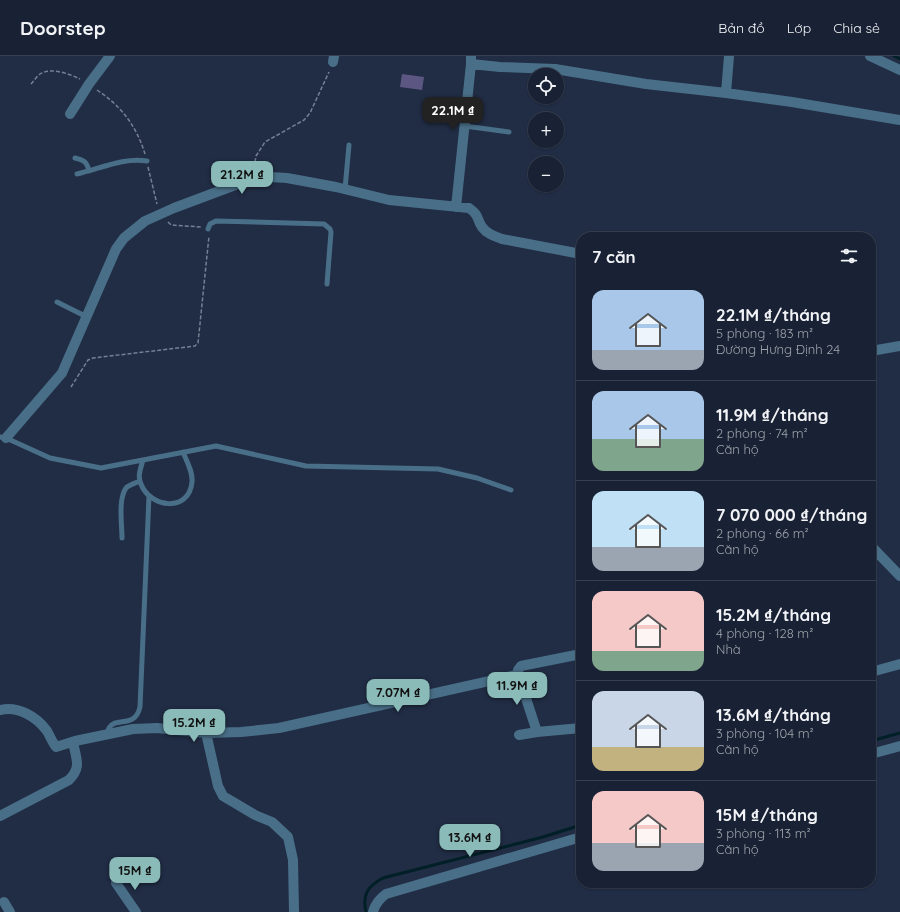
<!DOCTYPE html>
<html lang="vi">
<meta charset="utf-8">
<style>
:root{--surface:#192234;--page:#222a3c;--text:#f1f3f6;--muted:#9fa4ac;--line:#373f4f;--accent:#8bbbb9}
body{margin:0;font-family:Quicksand,sans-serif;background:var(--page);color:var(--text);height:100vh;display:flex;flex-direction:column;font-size:15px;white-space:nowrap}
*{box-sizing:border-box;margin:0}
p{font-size:13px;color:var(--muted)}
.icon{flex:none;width:22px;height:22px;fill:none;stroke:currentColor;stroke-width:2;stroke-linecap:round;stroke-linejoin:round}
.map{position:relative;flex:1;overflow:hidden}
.side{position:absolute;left:576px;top:176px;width:300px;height:656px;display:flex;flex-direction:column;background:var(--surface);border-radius:16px;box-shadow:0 1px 3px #0004,0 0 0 1px var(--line)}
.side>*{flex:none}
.fabs{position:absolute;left:528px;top:12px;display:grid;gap:8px}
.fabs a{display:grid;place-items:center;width:36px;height:36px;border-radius:50%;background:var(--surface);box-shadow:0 1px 3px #0004,0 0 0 1px var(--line);font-size:20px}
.price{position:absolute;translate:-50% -34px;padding:0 9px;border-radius:8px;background:var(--accent);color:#111;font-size:13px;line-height:26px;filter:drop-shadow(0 1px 2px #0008)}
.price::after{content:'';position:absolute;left:50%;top:24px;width:12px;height:9px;margin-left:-6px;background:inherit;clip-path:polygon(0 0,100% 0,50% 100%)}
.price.active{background:#222;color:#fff}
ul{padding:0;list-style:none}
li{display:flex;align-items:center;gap:12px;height:100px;padding:0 16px}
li+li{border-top:1px solid var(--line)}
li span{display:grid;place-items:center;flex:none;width:112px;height:80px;border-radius:12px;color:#555}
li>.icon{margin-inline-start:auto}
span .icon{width:48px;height:48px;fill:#fffc;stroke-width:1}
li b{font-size:17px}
h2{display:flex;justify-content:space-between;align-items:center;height:48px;padding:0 16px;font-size:17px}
header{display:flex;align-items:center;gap:24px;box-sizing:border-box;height:56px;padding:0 20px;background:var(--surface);border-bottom:1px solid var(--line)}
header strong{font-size:19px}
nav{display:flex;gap:22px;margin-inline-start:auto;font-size:14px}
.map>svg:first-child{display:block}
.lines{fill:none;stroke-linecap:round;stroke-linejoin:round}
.stream{stroke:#001f26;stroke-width:3}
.building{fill:#5c5782}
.path{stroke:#758094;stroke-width:1.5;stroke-dasharray:4 2;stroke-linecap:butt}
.service{stroke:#496f88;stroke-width:5}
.minor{stroke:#496f88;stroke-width:10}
</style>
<header>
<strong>Doorstep</strong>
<nav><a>Bản đồ</a><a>Lớp</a><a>Chia sẻ</a></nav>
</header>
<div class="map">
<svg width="900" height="856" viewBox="0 0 900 856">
<rect width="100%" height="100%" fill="#212d45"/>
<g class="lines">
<path class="stream" d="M894 0 900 3
M871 685 900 677
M366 856C362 838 368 830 383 822L543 781 581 769"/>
</g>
<path class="building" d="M402 18 424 21 422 34 400 31Z"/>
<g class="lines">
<path class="path" d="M31 28C34 25 37 20 40 18 51 11 70 18 80 23
M97 34C121 50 136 69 145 98
M148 111 157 148
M254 112 256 100 265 86 304 64 310 57 329 16
M168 166 171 169 201 171
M71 331 88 304 93 302 195 290 198 287 209 180"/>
<path class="service" d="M465 70 509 76
M75 102C84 104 87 106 89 115
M77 118C100 113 123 101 147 105
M345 133 349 89
M208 173 210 168 216 165 324 168 330 173 331 176 327 228
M57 246 87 261
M0 381 6 382 50 402 101 412 216 390 306 410 438 413 477 422 511 434
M143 404C141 412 137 420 141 428 150 452 189 457 192 426 193 416 187 406 183 396
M122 482C122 469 118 443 126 432 129 429 136 427 140 425
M107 678C108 676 108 674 109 672 116 660 135 673 140 651L149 440"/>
<path class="minor" d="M870 0 900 14
M333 6 334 0
M471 8 500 11 555 13 646 28 726 37 792 46 900 64
M726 37 729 0
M70 58 89 28 110 0
M456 151 471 8V0
M871 295 900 290
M6 382 62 317 116 193 124 182 145 165 174 152 254 122 270 121 287 122 336 131 389 144 469 152C480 160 476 162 482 171 487 178 494 180 502 183L581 198
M871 490 900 520
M871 616 900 608
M518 618 537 676
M0 654C18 650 36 660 47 675 50 680 52 686 56 691L75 685 133 673 157 672 206 677 218 730 223 740 255 759 272 766 288 781 293 804 294 856
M206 677 241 676 279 672 516 619 518 618V614L521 610 581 598
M519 679 537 676 581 672
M871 698 900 690
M0 760 69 724C82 711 76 703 73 686
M116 827 136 856
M4 846 10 856
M373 856C375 848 379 843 386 838L581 781"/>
</g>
</svg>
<div class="fabs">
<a><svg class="icon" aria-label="locate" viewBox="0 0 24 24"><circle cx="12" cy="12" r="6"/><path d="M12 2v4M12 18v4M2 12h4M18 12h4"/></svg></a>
<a>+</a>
<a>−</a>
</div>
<b class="price active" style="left:453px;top:75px">22.1M ₫</b>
<b class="price" style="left:242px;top:139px">21.2M ₫</b>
<b class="price" style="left:517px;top:650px">11.9M ₫</b>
<b class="price" style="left:398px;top:657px">7.07M ₫</b>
<b class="price" style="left:194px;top:687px">15.2M ₫</b>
<b class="price" style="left:470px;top:802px">13.6M ₫</b>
<b class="price" style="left:135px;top:835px">15M ₫</b>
<section class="side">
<h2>7 căn<svg class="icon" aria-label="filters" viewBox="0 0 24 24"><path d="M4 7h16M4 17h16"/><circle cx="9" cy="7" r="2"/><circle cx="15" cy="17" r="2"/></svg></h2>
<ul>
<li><span style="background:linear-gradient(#a9c7e8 75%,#9aa5b1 0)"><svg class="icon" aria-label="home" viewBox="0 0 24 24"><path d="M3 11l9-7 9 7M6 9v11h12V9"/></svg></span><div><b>22.1M ₫/tháng</b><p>5 phòng · 183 m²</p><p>Đường Hưng Định 24</p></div></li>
<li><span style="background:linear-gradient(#a9c7e8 60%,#7fa58c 0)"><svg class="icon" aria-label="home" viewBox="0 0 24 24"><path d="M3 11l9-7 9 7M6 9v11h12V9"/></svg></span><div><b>11.9M ₫/tháng</b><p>2 phòng · 74 m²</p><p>Căn hộ</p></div></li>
<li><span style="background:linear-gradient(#bfe0f5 70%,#9aa5b1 0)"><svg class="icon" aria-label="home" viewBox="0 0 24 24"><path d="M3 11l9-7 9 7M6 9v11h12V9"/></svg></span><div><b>7 070 000 ₫/tháng</b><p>2 phòng · 66 m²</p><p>Căn hộ</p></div></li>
<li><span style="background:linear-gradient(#f6c9c9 75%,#7fa58c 0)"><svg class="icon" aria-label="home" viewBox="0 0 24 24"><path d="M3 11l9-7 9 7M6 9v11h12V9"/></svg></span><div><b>15.2M ₫/tháng</b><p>4 phòng · 128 m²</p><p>Nhà</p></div></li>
<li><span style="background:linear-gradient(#c9d6e8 70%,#c2b280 0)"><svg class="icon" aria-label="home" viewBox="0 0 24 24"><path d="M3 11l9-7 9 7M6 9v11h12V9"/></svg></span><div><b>13.6M ₫/tháng</b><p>3 phòng · 104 m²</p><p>Căn hộ</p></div></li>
<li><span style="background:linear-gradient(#f6c9c9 65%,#9aa5b1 0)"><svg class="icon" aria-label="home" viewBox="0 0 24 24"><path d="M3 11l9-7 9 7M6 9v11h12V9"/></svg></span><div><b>15M ₫/tháng</b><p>3 phòng · 113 m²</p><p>Căn hộ</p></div></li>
</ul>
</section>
</div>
